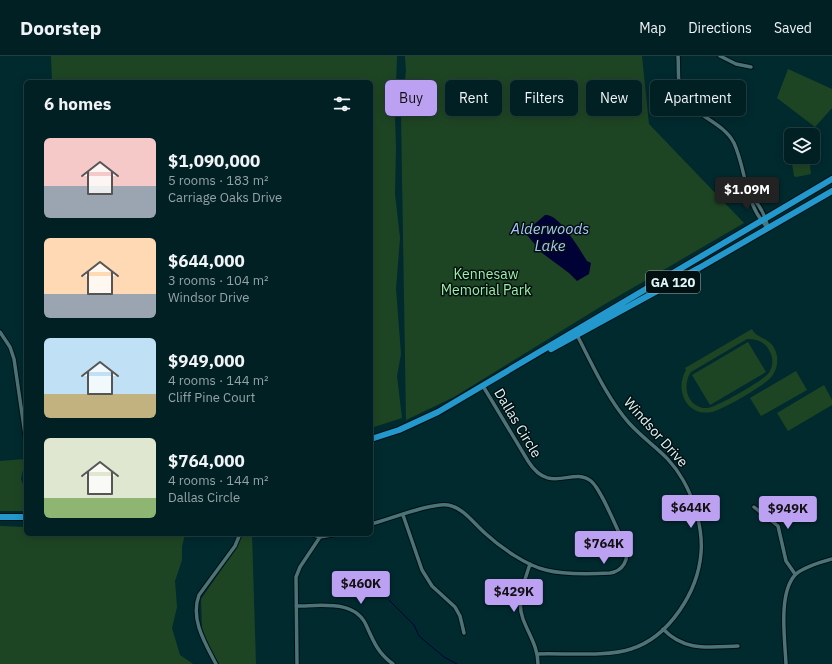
<!DOCTYPE html>
<meta charset="utf-8">
<style>
:root{--surface:#012023;--page:#0f2d30;--text:#f1f3f6;--muted:#96a3a6;--line:#233e41;--accent:#bca0f2}
body{margin:0;font-family:"IBM Plex Sans",sans-serif;background:var(--page);color:var(--text);height:100vh;display:flex;flex-direction:column;font-size:15px;white-space:nowrap}
*{box-sizing:border-box;margin:0}
p{font-size:13px;color:var(--muted)}
.icon{flex:none;width:22px;height:22px;fill:none;stroke:currentColor;stroke-width:2;stroke-linecap:round;stroke-linejoin:round}
.map{position:relative;flex:1;overflow:hidden}
.sheet{position:absolute;left:24px;top:24px;width:349px;height:456px;display:flex;flex-direction:column;background:var(--surface);border-radius:6px;box-shadow:0 2px 10px #0003,0 0 0 1px var(--line)}
.sheet>*{flex:none}
.guide{position:absolute;left:385px;top:24px;width:380px;height:36px;display:flex;gap:8px}
.buttons{position:absolute;left:784px;top:72px;display:grid;gap:8px}
.buttons a{display:grid;place-items:center;width:36px;height:36px;border-radius:6px;background:var(--surface);box-shadow:0 2px 10px #0003,0 0 0 1px var(--line);font-size:20px}
.price{position:absolute;translate:-50% -34px;padding:0 9px;border-radius:4px;background:var(--accent);color:#111;font-size:13px;line-height:26px;filter:drop-shadow(0 1px 2px #0008)}
.price::after{content:'';position:absolute;left:50%;top:24px;width:12px;height:9px;margin-left:-6px;background:inherit;clip-path:polygon(0 0,100% 0,50% 100%)}
.price.active{background:#222;color:#fff}
ul{padding:0;list-style:none}
li{display:flex;align-items:center;gap:12px;height:100px;padding:0 20px}
li span{display:grid;place-items:center;flex:none;width:112px;height:80px;border-radius:6px;color:#555}
li>.icon{margin-inline-start:auto}
span .icon{width:48px;height:48px;fill:#fffc;stroke-width:1}
li b{font-size:17px}
h2{display:flex;justify-content:space-between;align-items:center;height:48px;padding:0 20px;font-size:17px}
.tag{padding:0 14px;border-radius:6px;background:var(--surface);box-shadow:0 2px 10px #0003,0 0 0 1px var(--line);font-size:14px;line-height:36px}
.tag.active{background:var(--accent);color:#111}
header{display:flex;align-items:center;gap:24px;box-sizing:border-box;height:56px;padding:0 20px;background:var(--surface);border-bottom:1px solid var(--line)}
header strong{font-size:19px}
nav{display:flex;gap:22px;margin-inline-start:auto;font-size:14px}
.map>svg:first-child{display:block}
.green{fill:#1e4523;fill-rule:evenodd}
.water{fill:#000235}
.lines{fill:none;stroke-linecap:round;stroke-linejoin:round}
.stream{stroke:#000235;stroke-width:1}
.street-casing{stroke:#011113;stroke-width:5.5}
.highway-casing{stroke:#011113;stroke-width:8}
.street{stroke:#4c7377;stroke-width:3.5}
.highway{stroke:#2298cd;stroke-width:6}
.labels{text-anchor:middle;dominant-baseline:central;stroke-width:3;stroke-linejoin:round;paint-order:stroke}
.shield{fill:#031012;stroke:#9eb0b2;stroke-width:1}
.shield-label{font-size:13px;font-weight:bold;fill:#e0f5f7}
.park-label{font-size:14px;fill:#9defa4;stroke:#031012}
.street-label{font-size:14px;fill:#e0f5f7;stroke:#031012}
.water-label{font-size:15px;font-style:italic;fill:#aac4f7;stroke:#031012}
</style>
<header>
<strong>Doorstep</strong>
<nav><a>Map</a><a>Directions</a><a>Saved</a></nav>
</header>
<div class="map">
<svg width="832" height="608" viewBox="0 0 832 608">
<rect width="100%" height="100%" fill="#012a2f"/>
<path class="green" d="M51 0H397L395 61 396 91 395 138 400 182 396 233 401 298 397 320 402 362 371 372V26H52Z
M405 0H642L649 68 744 167 605 248 454 341 406 364 401 58 406 15Z
M788 13 832 33V52L815 71 777 42Z
M791 101H809L811 118 796 121 794 120Z
M752 273C758 285 773 280 777 300 778 308 776 315 772 320 766 329 722 354 712 356 687 361 674 334 686 314L685 312ZM747 283C757 283 766 286 770 296 774 303 773 313 767 319 760 326 717 351 708 352 688 353 681 330 691 316Z
M748 286 766 316 710 349 692 319Z
M796 315 807 334 761 360 750 342Z
M824 329 832 344V349L788 375 777 357Z
M25 403 21 423 26 437V455H0V405Z
M0 470 26 471V478H185L182 491V504L175 525 177 551 172 572 180 599 193 608H0Z
M242 478H252L256 608H219L208 589 202 572 201 543 237 491Z"/>
<path class="water" d="M545 159C559 157 580 194 587 205L591 207 589 218 577 225 569 217 542 197 527 179 530 172Z"/>
<g class="lines">
<path class="stream" d="M389 544 414 569 419 580 444 601 457 608"/>
<g class="street-casing">
<path id="street" d="M678 0C679 12 677 26 681 37 690 59 722 64 734 87 747 116 744 148 768 172
M720 0 736 8 751 11
M749 139C759 147 765 159 768 171
M0 276 10 291 14 303 26 385
M26 416V431
M754 451 778 470 786 505 795 518
M403 459 422 514 432 530 455 551 460 560 464 577
M371 468C387 464 433 446 448 449 464 452 474 468 486 478 500 491 527 510 546 514 565 519 590 518 610 517 623 515 629 504 626 491 618 477 602 434 591 425 572 410 550 440 528 405L483 330
M311 478 320 481 337 478
M530 508C524 527 516 544 523 563 529 579 538 591 538 608
M296 550C321 550 356 543 367 571 374 587 379 598 393 608
M663 573C685 596 709 591 738 590
M537 598C564 597 607 601 631 593 669 581 698 536 701 497 703 474 695 445 683 424 668 397 649 389 629 367 607 342 592 308 577 279
M216 608C205 587 190 563 199 539L235 490 240 478
M297 608 296 521 300 511 320 481
M786 608C785 584 778 538 795 519 803 511 821 506 832 503"/>
</g>
<g class="highway-casing">
<path id="highway" d="M551 293 699 212 832 135
M371 383 399 374 438 356 832 123
M0 461H26"/>
</g>
<use href="#street" class="street"/>
<use href="#highway" class="highway"/>
</g>
<g class="labels">
<rect class="shield" x="646" y="215" width="54" height="22" rx="3"/>
<g class="shield-label">
<text x="673" y="226">GA 120</text>
</g>
<g class="park-label">
<text x="486" y="218">Kennesaw<tspan x="486" dy="16">Memorial Park</tspan></text>
</g>
<g class="street-label">
<text transform="translate(518 367) rotate(59)">Dallas Circle</text>
<text transform="translate(656 376) rotate(48)">Windsor Drive</text>
</g>
<g class="water-label">
<text x="550" y="172">Alderwoods<tspan x="550" dy="17">Lake</tspan></text>
</g>
</g>
</svg>
<div class="buttons">
<a><svg class="icon" aria-label="layers" viewBox="0 0 24 24"><path d="M12 4l9 5-9 5-9-5zM3 14l9 5 9-5"/></svg></a>
</div>
<b class="price active" style="left:747px;top:155px">$1.09M</b>
<b class="price" style="left:691px;top:473px">$644K</b>
<b class="price" style="left:788px;top:474px">$949K</b>
<b class="price" style="left:604px;top:509px">$764K</b>
<b class="price" style="left:361px;top:549px">$460K</b>
<b class="price" style="left:514px;top:557px">$429K</b>
<div class="guide">
<a class="tag active">Buy</a>
<a class="tag">Rent</a>
<a class="tag">Filters</a>
<a class="tag">New</a>
<a class="tag">Apartment</a>
</div>
<section class="sheet">
<h2>6 homes<svg class="icon" aria-label="filters" viewBox="0 0 24 24"><path d="M4 7h16M4 17h16"/><circle cx="9" cy="7" r="2"/><circle cx="15" cy="17" r="2"/></svg></h2>
<ul>
<li><span style="background:linear-gradient(#f6c9c9 60%,#9aa5b1 0)"><svg class="icon" aria-label="home" viewBox="0 0 24 24"><path d="M3 11l9-7 9 7M6 9v11h12V9"/></svg></span><div><b>$1,090,000</b><p>5 rooms · 183 m²</p><p>Carriage Oaks Drive</p></div></li>
<li><span style="background:linear-gradient(#ffd9b3 70%,#9aa5b1 0)"><svg class="icon" aria-label="home" viewBox="0 0 24 24"><path d="M3 11l9-7 9 7M6 9v11h12V9"/></svg></span><div><b>$644,000</b><p>3 rooms · 104 m²</p><p>Windsor Drive</p></div></li>
<li><span style="background:linear-gradient(#bfe0f5 70%,#c2b280 0)"><svg class="icon" aria-label="home" viewBox="0 0 24 24"><path d="M3 11l9-7 9 7M6 9v11h12V9"/></svg></span><div><b>$949,000</b><p>4 rooms · 144 m²</p><p>Cliff Pine Court</p></div></li>
<li><span style="background:linear-gradient(#dfe7d0 75%,#8fb573 0)"><svg class="icon" aria-label="home" viewBox="0 0 24 24"><path d="M3 11l9-7 9 7M6 9v11h12V9"/></svg></span><div><b>$764,000</b><p>4 rooms · 144 m²</p><p>Dallas Circle</p></div></li>
</ul>
</section>
</div>
